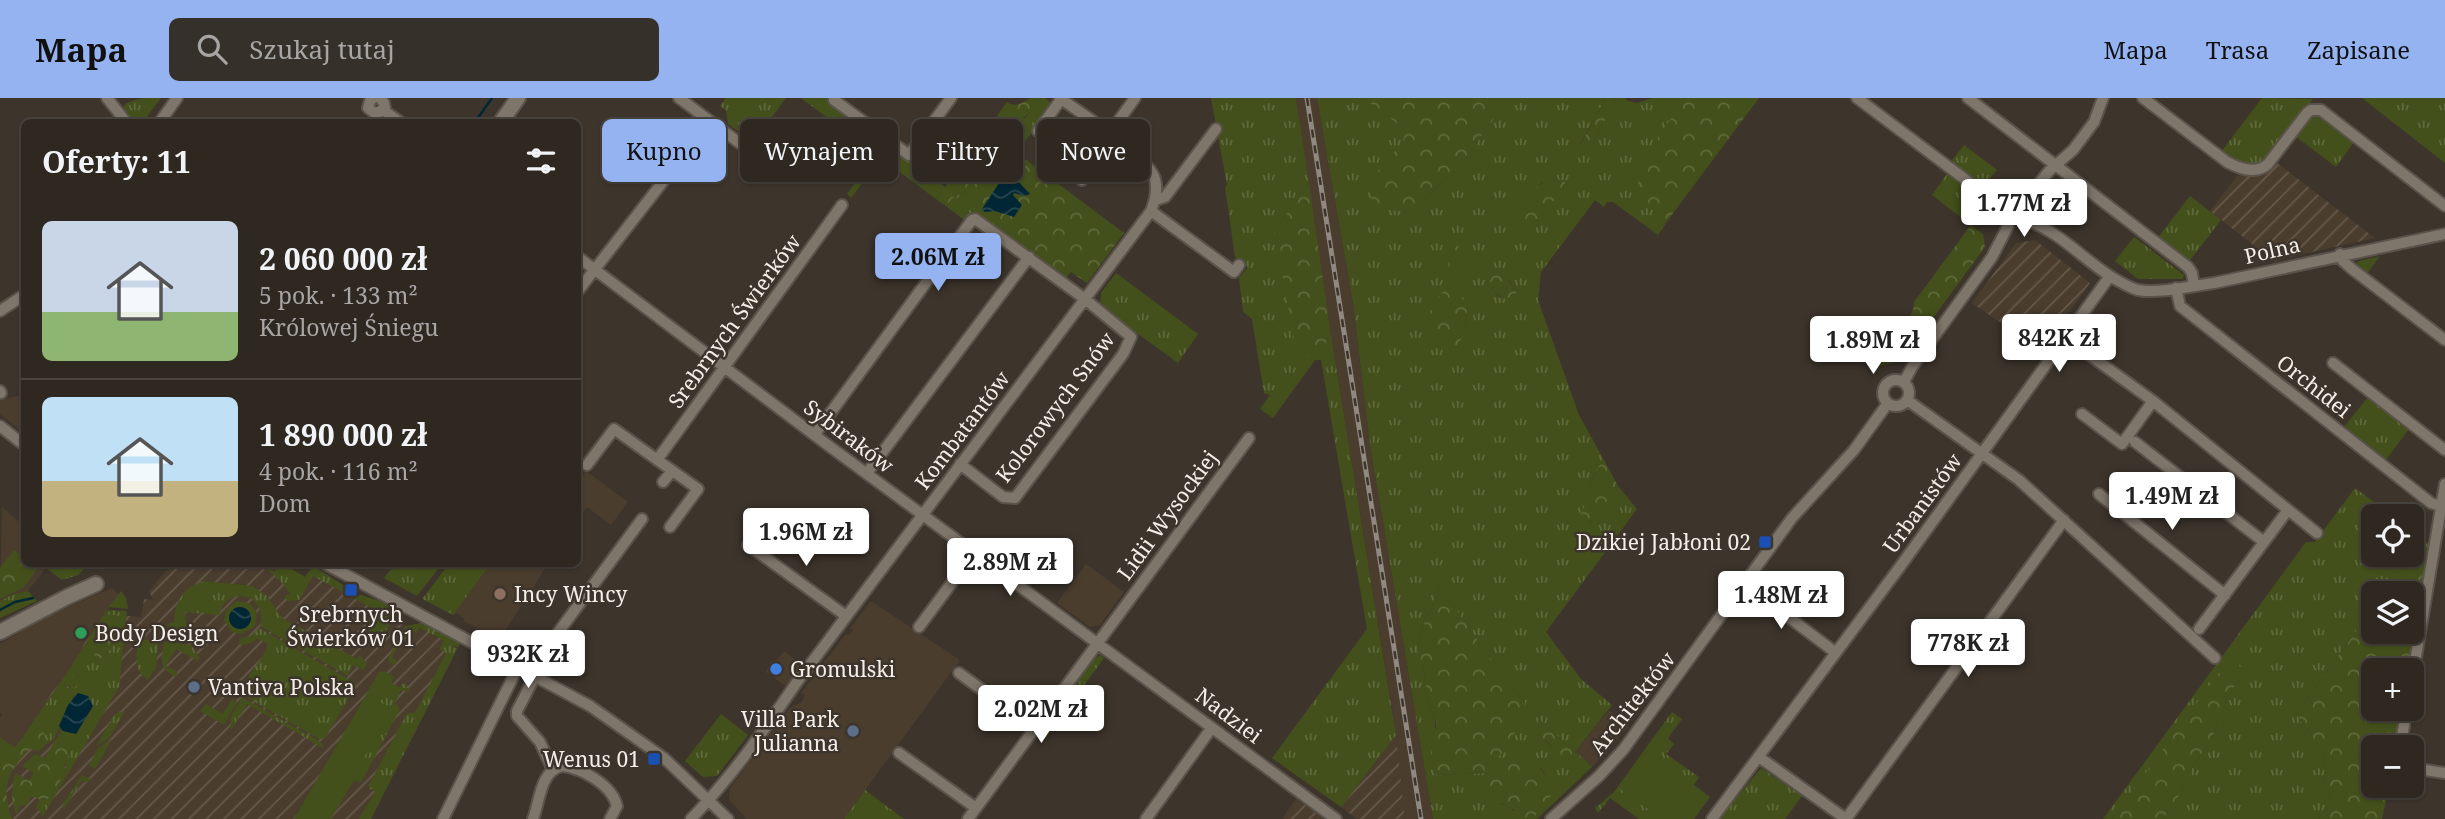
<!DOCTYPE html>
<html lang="pl">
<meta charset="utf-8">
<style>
:root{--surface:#2e2821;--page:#36302a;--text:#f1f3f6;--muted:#a7a6a5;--line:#49443f;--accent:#95b2f1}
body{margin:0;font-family:"Noto Serif",serif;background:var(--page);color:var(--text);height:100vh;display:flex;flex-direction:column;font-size:26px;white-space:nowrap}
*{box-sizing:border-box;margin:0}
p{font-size:23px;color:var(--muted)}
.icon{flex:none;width:38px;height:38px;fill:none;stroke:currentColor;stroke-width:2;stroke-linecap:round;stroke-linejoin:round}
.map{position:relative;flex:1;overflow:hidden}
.panel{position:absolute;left:21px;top:21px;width:560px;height:448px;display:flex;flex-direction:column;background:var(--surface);border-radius:10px;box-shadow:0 2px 5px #0004,0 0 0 2px var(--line)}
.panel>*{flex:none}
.top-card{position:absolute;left:602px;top:21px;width:665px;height:63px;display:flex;gap:14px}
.buttons{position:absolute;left:2361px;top:406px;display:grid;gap:14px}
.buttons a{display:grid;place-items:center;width:63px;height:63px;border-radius:10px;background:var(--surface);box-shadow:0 2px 5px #0004,0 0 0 2px var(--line);font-size:35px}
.price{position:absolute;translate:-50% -60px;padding:0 16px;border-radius:7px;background:#fff;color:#222;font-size:23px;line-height:46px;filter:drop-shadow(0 2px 4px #0008)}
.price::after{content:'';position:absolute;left:50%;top:42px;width:21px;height:16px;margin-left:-10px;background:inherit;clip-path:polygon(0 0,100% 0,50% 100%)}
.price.active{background:var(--accent);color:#111}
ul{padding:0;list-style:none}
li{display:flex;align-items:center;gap:21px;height:175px;padding:0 21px}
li+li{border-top:2px solid var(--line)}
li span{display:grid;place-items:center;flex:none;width:196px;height:140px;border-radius:10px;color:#555}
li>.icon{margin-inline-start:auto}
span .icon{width:84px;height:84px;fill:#fffc;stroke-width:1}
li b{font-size:30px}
h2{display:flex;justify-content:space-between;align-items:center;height:84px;padding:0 21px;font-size:30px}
.chip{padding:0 24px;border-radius:10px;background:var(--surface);box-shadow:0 2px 5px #0004,0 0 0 2px var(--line);font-size:24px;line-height:63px}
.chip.active{background:var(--accent);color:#111}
header{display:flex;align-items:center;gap:42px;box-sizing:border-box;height:98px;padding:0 35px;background:var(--accent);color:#111}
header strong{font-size:33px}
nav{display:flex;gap:38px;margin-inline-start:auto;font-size:24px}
.search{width:490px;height:63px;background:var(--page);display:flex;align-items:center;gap:18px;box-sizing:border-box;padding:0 24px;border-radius:10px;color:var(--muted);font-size:26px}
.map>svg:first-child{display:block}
.built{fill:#4a3d2e}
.industrial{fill:url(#industrial-furrows)}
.grass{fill:url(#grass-tufts);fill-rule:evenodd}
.forest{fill:url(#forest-crowns)}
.garden{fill:#43501b}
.water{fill:url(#water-waves)}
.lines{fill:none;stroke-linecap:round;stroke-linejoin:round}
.stream{stroke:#012634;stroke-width:2.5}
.minor-casing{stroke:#5a534b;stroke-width:14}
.tertiary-casing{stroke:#5a534b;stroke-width:18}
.minor{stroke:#7f766b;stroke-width:10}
.tertiary{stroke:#7f766b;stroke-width:14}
.rail-casing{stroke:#908981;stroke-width:5}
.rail{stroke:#3d352c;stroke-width:2.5;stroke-dasharray:8;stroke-linecap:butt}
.transit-dot{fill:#1a4fb4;stroke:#3d352c;stroke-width:2.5}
.education-dot{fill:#8d6e63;stroke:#3d352c;stroke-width:2.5}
.leisure-dot{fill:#2e9e5b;stroke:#3d352c;stroke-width:2.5}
.shop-dot{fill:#3f7fe0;stroke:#3d352c;stroke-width:2.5}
.service-dot{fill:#5c6f8a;stroke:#3d352c;stroke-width:2.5}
.labels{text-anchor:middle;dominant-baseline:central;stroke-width:5;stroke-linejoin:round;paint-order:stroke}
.street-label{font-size:21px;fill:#f4eee8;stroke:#3d352c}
.poi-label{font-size:21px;fill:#f4eee8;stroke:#3d352c;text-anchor:start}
</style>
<header>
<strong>Mapa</strong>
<div class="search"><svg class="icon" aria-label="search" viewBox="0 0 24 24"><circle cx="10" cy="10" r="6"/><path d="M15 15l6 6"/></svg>Szukaj tutaj</div>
<nav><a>Mapa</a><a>Trasa</a><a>Zapisane</a></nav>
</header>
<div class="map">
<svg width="2445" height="721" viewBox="0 0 2445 721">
<defs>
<pattern id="industrial-furrows" width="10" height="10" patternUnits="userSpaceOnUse" patternTransform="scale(1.75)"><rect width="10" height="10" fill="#4a3d2e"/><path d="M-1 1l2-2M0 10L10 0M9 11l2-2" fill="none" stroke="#65594c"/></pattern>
<pattern id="grass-tufts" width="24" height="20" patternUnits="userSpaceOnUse" patternTransform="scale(1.75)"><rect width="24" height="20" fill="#43501b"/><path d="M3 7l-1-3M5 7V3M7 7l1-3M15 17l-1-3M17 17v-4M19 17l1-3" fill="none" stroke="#5f6a3c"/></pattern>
<pattern id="forest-crowns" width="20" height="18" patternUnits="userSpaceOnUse" patternTransform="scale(1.75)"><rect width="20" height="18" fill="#43501b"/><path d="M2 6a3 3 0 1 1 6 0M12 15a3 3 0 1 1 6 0" fill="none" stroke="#5f6a3c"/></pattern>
<pattern id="water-waves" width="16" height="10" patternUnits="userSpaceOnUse" patternTransform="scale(1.75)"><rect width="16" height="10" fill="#012634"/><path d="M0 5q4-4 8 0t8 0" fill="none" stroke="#274651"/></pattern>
</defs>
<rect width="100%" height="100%" fill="#3d352c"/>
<path class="built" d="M1296 0H1317L1353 206 1370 346 1433 721H1405L1393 616 1331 237Z
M24 297V335L0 316V302Z
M586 373 628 404 611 427 587 409 578 420V376L582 379Z
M2 409 24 428V466H49L28 493 14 496 0 503Z
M491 466H548L499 542 464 523V520L455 514Z
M1086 466 1124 494 1100 527 1090 529 1057 505Z
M112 490 119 496 16 650 0 639V620L2 616 0 615V546L47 518Z
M871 503 960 562 844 721H747L729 702 730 690 790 610 802 604 805 597 801 595 845 537H849L853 532 850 530Z
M784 553 801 566 800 571 787 589 766 574 772 562 775 564Z
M1609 612 1629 628 1592 669 1575 654Z"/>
<path class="industrial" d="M2276 64 2375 140 2284 160 2275 164 2210 113 2238 77 2267 75Z
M2035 142 2090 185 2042 252 2033 246 2026 247 2022 245 2020 238 1972 205 2016 145Z
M178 466H280L274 474 298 491 313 468 360 498 361 497 386 506 391 519 406 528 422 525 460 545 371 721H0V673L104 516 141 519 144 501 153 502 149 493 165 474Z
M1396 637 1405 721H1357L1341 709Z
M1296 701 1324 721H1282Z"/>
<path class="grass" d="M143 0H161L143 24H134L124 12V7L129 4Z
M726 0H786L758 38H745L728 26 726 12 720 8Z
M801 0H832L830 3 945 89 936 101 881 60 851 100 847 96 876 56Z
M1041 0H1045L1053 6 966 123 947 109C957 89 970 98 982 84 989 76 991 64 998 55L994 43 985 35 997 18 1002 24 1025 20Z
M1211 0H1296L1309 85 1274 133 1315 261 1331 237 1396 637 1341 709 1272 660 1367 531 1321 262H1315L1273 320 1260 311 1270 297 1264 295 1252 221 1243 214 1239 180 1248 169 1235 159 1225 89 1227 87Z
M1317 0H1365C1377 13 1393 20 1406 34L1401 49 1378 72 1418 112 1434 91 1456 73 1509 0H1606L1580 46 1593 47 1616 0H1625L1628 3 1637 5 1652 0H1687L1658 39 1643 103 1668 122 1658 137 1613 104H1607L1604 109 1595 102 1541 174 1538 202 1579 317 1604 362C1588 379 1587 403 1590 424L1618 388 1637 411 1546 534 1581 581 1612 607 1575 654 1540 622V638C1550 645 1555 655 1567 661L1581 658 1592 669 1537 721H1433L1370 346 1353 205ZM1542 84 1553 103 1529 132 1515 113ZM1509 182 1517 194 1500 200 1491 190ZM1450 187 1468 209 1463 238ZM1439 488 1502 576 1525 604 1486 675 1438 677 1434 675 1435 620 1427 600 1423 569 1418 550 1426 518 1431 512ZM1541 670 1547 679 1514 713 1510 709 1499 705Z
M2262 0 2313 1 2263 67 2237 66 2221 54Z
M2362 0H2445V65Z
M2321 18 2354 44 2336 69 2295 38 2310 19Z
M1964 47 1997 72 1982 90 1950 65Z
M1949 73 1969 90 1971 99 1978 108 1967 124 1932 97Z
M2190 98 2221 122 2188 165 2157 141Z
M2134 139 2184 177 2183 181H2138L2115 163Z
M2380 158 2367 176 2355 167 2359 163Z
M1116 175 1198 236 1178 265 1100 208 1101 195Z
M2369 298 2409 331 2385 363 2343 330Z
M2355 390 2393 418H2373V457H2412V433L2423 441 2384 495H2373V510L2296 616 2323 653 2325 671 2323 687 2332 704 2319 721H2163L2181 695 2192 670 2213 638 2228 598 2240 580 2232 558 2112 721H2103L2306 444H2315Z
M49 466H89L78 477 62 482 46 470Z
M250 466H268L266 469 274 474 280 466H284L305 479 313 468 360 498 361 497C368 500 382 502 387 507 399 519 384 540 372 543L368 535 379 514 313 478 299 502 288 503 284 499 290 495C280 481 268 468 250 466Z
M395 466H442L417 498 384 480Z
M449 466 490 467 453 517 422 501Z
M204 483 252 488 267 498 282 520 357 561 360 557 367 566 363 572 353 567 348 578 260 528C269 497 227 485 219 517L185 514 187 536 168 535 169 525H174C176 503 181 490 204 483Z
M28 493 37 503 0 520V503L14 496Z
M121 493 126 500 128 511 109 509Z
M236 503 249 505 257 515 255 528 242 536 232 534 224 522 226 512Z
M108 512 127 513 119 589 43 718 36 709 39 702 48 701 66 674 65 644 54 645 62 632 76 636 92 611 88 598 77 595 73 599 53 642 45 647 44 632 35 621 60 585 71 590 79 584 69 572 91 537C98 545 92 554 96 563 113 557 119 534 119 518L104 516Z
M422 525 460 545 458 549 447 545 457 551 371 721H359L375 694 369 690V687L407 615H415L446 555 440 551 443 542 419 529 416 535 407 532 392 559 396 562V566L394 567 389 564 388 560 406 528Z
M259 530 357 586 325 640 319 641 243 597 242 590 255 568H257L267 550V546L257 540 252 545 239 547 240 541 252 537Z
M140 541 159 543 155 573H153L148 582C133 573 135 556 140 541Z
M164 544 191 547 200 560 198 563 176 551 166 568 178 575 175 579C157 568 162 563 164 544Z
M1100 557 1104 560 1048 637 1045 641 1038 637 1093 562Z
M385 573 394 579 391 585 400 590 402 586H406L409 592 407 594 401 592 395 605 399 609V613L362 683 359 684 354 682 331 721H319V717L330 695 340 700 375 600 370 596 366 597 379 574Z
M242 599 322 645 323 650 247 606 232 631 229 630 232 624 229 622Z
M232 601 237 604 224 627 200 613 206 606 223 616Z
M125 613 109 640 96 648 115 616Z
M1672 614 1682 621 1668 640 1674 646 1666 656 1699 679 1694 687 1710 699 1694 721H1639L1610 700 1598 715 1595 710 1614 694Z
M721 616 748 637 717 678 703 679 685 663Z
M0 639 16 650 0 673Z
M112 641 95 671 89 667 98 650Z
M1761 670 1802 698 1785 721H1719Z
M82 677 91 681 88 685 82 682 64 712 62 708Z
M865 692 904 721H844Z"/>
<path class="forest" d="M1030 0H1041C1034 11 1023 22 1011 28L1002 24 997 18 1007 4C1015 10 1023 5 1030 0Z
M1365 0H1509L1456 73 1434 91 1418 112C1400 113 1383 116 1371 100 1372 91 1374 79 1379 71 1389 55 1399 56 1406 34 1393 20 1377 13 1365 0Z
M1606 0H1616L1593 47 1583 49 1580 47Z
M1687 0H1759L1668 122C1660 116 1648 110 1642 102 1624 75 1672 20 1687 0Z
M985 35 997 46 998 55 981 86C967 98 957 89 947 109L936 101Z
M1017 55 1124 135 1087 185 1071 174 1064 182 973 113Z
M1554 81 1563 82 1567 87 1529 132 1517 128 1511 118C1521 103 1536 84 1554 81Z
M1309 85 1331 237 1315 262 1296 251 1274 133Z
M1971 127 1983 136 1985 149 1902 262 1877 269C1884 241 1915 226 1914 204Z
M1457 147 1473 164 1466 175 1458 177 1448 173 1449 152Z
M1499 174 1504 176 1517 194 1509 202C1495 199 1480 183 1499 174Z
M1450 186 1468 208C1463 231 1468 245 1444 255L1429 216 1437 201Z
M1604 362 1618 388 1594 421 1585 425 1580 418C1590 400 1589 377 1604 362Z
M2423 441 2430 447 2409 572H2373V611H2402L2396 649H2373V688H2389L2382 721H2319L2332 704 2323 687 2325 671 2323 653 2296 616 2373 510V534H2412V495H2384Z
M14 452 24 460V466H31L37 471 24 489 0 501V470Z
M1439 488 1502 576 1525 604C1524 629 1501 656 1486 675L1438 677 1434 675 1429 640 1436 629 1435 620 1427 600 1423 569 1418 550 1426 518 1431 512Z
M104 516 120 518C118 534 113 556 96 563 92 554 98 546 91 537Z
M2231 558 2241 570 2240 580 2228 598 2213 638 2192 670 2181 695 2165 718 2163 721H2112Z
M69 572 79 584 75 590 60 585Z
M35 621 44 632 45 647 39 653 30 651C7 673 1 690 12 721H0V673Z
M1539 621 1575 654 1581 658 1567 661 1559 659 1549 645 1540 638 1536 629Z
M65 644 70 645 72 651 64 667 66 674 48 701 42 703 36 699H31L28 706 20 708 16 717 12 699 14 678 16 675 29 683 34 675 22 668 35 656 45 660 54 645Z
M1522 656 1532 660 1547 679 1560 686 1534 719H1525L1510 709 1493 702 1486 690 1512 657Z"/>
<path class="garden" d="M370 596 391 612 340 701 330 695 319 717V721H294L366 597Z
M1644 656 1704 699 1689 721H1662L1619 690Z"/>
<path class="water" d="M1005 76H1011L1030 96 1024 98 1014 95 1013 97 1022 107 1014 119 995 113 985 114 982 111Z
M229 520a11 11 0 1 1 22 0a11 11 0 1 1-22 0Z
M78 595 88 598 93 608 76 636 63 633 59 628 68 607Z"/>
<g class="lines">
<path class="stream" d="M475 24 492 0
M0 512 15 504 33 500"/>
<g class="minor-casing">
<path id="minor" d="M107 0 126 24
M373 0 370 3 368 10 376 16 385 10 384 5 380 0
M679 0 749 52
M1857 0 1970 85 1980 104 2000 112
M1968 0 2188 169 2192 175 2194 188
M2143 0 2227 64C2240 71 2256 77 2268 66L2307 15 2311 12H2321L2445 108
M834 2 909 57 951 0
M383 12 400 24
M160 24 177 0
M1038 33 1062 0
M1109 36 1135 0
M1082 82 1113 39
M1155 102 1165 99 1216 31
M2020 109 2050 72 2073 52 2094 24 2103 0
M1151 113 1234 174 1239 167
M2022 121C2058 131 2082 161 2113 180 2121 184 2129 190 2138 192 2159 196 2192 188 2214 185L2445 136
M2340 156 2343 163 2352 171 2445 242
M578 159 829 348 1336 721
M2176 190 2180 208 2431 405 2441 408
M578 193 710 23
M0 213 24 197
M2066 240 2153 303 2317 435
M2333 265 2445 352
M1883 295a13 13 0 1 1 26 0a13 13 0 1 1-26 0Z
M1904 284 1912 269 1992 159 2008 128
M0 293 1 295
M1907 302 2019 382 2215 560
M2082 316 2122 346 2153 303
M0 328 24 347
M815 336 972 122 975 121 1085 201 1131 239 1123 256 1015 400 1003 399 960 366
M2135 344 2264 444
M657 362 842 107
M587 367 614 331 698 391 670 429
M867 375 1029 159
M663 384 672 373
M2099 396 2225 497
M748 447 846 518
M326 466 590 608 664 660 728 721
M1745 486 1836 555
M919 529 974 455
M2199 531 2288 412
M529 574 642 421
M959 575 1034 630
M2412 582 2445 386
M532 584 517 613V618L540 644 553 672
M2400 649 2407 611
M899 655 976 710
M1759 659 1846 721
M2412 670 2445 675
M443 721 518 569
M533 721C540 703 540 673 562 668 582 670 612 687 617 708L610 721
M691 721C734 676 762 635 797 584L1151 113C1155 103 1158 93 1155 81 1147 57 1083 17 1060 0
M968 721 1249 340
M1146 721 1208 635
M1551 721 1599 678 1623 652 1792 420 1854 352 1888 305
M1712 721 1902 466 2110 178
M1846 721 2064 422"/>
</g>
<g class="tertiary-casing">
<path id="tertiary" d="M501 24 518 0
M0 534 67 499 96 486"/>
</g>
<use href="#minor" class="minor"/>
<use href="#tertiary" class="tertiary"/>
<g class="rail-casing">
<path id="rail" d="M1307 0 1421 721"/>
</g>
<use href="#rail" class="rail"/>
</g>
<g class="transit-dot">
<rect x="1758" y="437" width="14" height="14" rx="3.5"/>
<rect x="344" y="485" width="14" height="14" rx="3.5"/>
<rect x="647" y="654" width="14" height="14" rx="3.5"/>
</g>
<circle class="education-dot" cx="500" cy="496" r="7"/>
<circle class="leisure-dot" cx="81" cy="535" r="7"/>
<circle class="shop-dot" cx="776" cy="571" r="7"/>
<g class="service-dot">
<circle cx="194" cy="589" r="7"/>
<circle cx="853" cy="633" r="7"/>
</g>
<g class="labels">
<g class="street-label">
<text transform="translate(2272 152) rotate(-13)">Polna</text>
<text transform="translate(734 223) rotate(-54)">Srebrnych Świerków</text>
<text transform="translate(2314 288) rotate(38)">Orchidei</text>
<text transform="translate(1055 309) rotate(-53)">Kolorowych Snów</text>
<text transform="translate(962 332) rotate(-53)">Kombatantów</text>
<text transform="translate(849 338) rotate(37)">Sybiraków</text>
<text transform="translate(1922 405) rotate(-54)">Urbanistów</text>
<text transform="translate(1167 417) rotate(-54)">Lidii Wysockiej</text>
<text transform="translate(1632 605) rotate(-52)">Architektów</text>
<text transform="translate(1229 617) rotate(37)">Nadziei</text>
</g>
<g class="poi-label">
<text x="1751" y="444" text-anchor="end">Dzikiej Jabłoni 02</text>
<text x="514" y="496">Incy Wincy</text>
<text x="351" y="516" text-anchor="middle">Srebrnych<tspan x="351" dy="24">Świerków 01</tspan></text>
<text x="95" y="535">Body Design</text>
<text x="790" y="571">Gromulski</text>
<text x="208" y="589">Vantiva Polska</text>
<text x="839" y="621" text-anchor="end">Villa Park<tspan x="839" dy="24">Julianna</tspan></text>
<text x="640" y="661" text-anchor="end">Wenus 01</text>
</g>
</g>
</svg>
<div class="buttons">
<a><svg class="icon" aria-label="locate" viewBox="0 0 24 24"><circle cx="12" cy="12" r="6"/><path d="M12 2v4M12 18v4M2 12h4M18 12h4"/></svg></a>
<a><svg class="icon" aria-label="layers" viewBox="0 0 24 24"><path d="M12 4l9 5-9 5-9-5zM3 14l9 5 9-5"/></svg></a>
<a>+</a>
<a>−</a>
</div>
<b class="price" style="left:2024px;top:141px">1.77M zł</b>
<b class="price active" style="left:938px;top:195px">2.06M zł</b>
<b class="price" style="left:2059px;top:276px">842K zł</b>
<b class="price" style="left:1873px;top:278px">1.89M zł</b>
<b class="price" style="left:2172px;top:434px">1.49M zł</b>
<b class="price" style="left:806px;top:470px">1.96M zł</b>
<b class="price" style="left:1010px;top:500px">2.89M zł</b>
<b class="price" style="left:1781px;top:533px">1.48M zł</b>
<b class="price" style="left:1968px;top:581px">778K zł</b>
<b class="price" style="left:528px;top:592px">932K zł</b>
<b class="price" style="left:1041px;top:647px">2.02M zł</b>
<div class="top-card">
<a class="chip active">Kupno</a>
<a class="chip">Wynajem</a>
<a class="chip">Filtry</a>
<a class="chip">Nowe</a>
</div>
<section class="panel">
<h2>Oferty: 11<svg class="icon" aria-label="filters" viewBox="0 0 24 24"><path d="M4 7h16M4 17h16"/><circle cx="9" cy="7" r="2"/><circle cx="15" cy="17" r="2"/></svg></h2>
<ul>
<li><span style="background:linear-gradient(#c9d6e8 65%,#8fb573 0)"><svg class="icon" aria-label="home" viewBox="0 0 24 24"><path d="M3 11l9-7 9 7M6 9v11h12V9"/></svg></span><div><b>2 060 000 zł</b><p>5 pok. · 133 m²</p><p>Królowej Śniegu</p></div></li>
<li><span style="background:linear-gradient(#bfe0f5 60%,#c2b280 0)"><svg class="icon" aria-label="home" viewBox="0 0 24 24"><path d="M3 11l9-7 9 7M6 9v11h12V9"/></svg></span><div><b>1 890 000 zł</b><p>4 pok. · 116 m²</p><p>Dom</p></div></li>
</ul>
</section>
</div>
